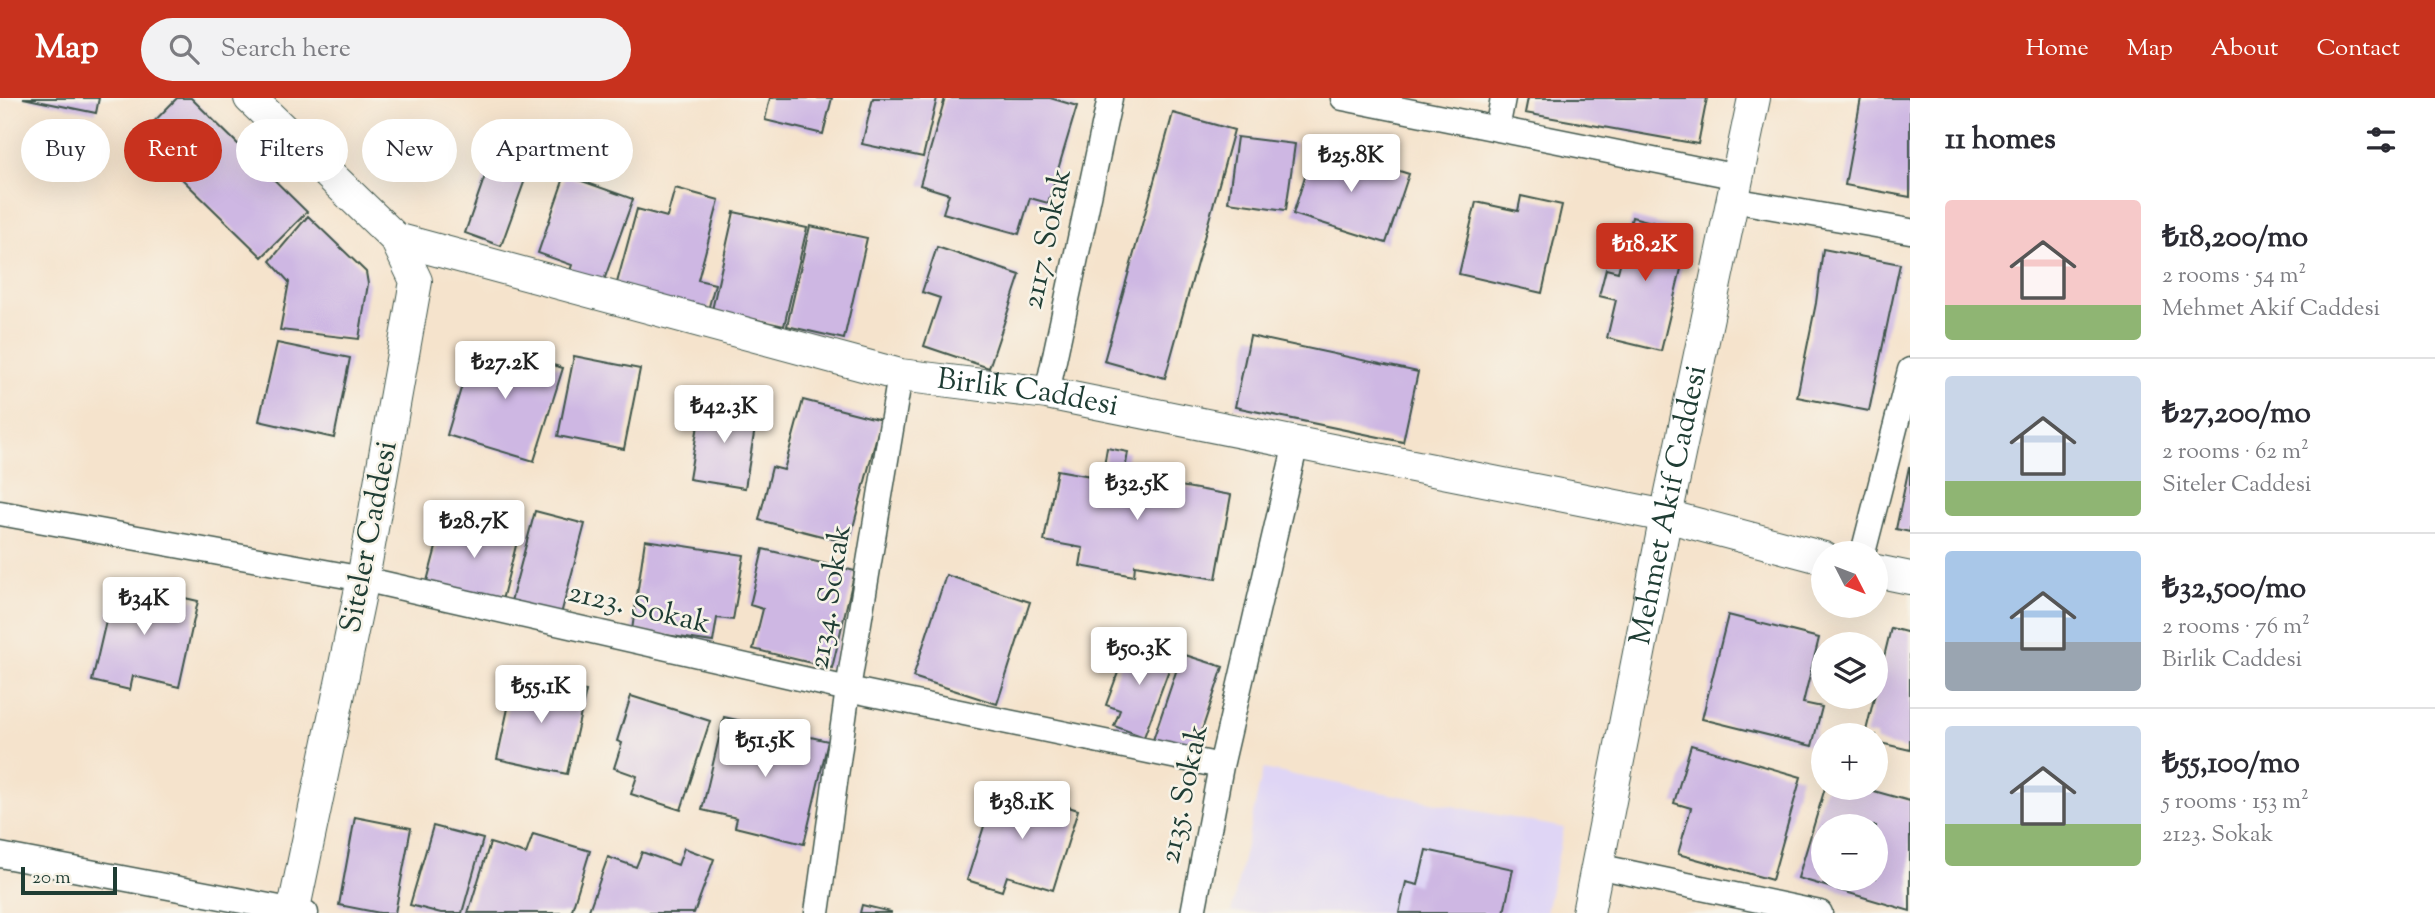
<!DOCTYPE html>
<meta charset="utf-8">
<style>
:root{--surface:#fff;--page:#f2f2f3;--text:#2b2b33;--muted:#7c7c81;--line:#e1e1e2;--accent:#c8321e}
body{margin:0;font-family:"Sorts Mill Goudy",serif;background:var(--page);color:var(--text);height:100vh;display:flex;flex-direction:column;font-size:26px;white-space:nowrap}
*{box-sizing:border-box;margin:0}
p{font-size:23px;color:var(--muted)}
.icon{flex:none;width:38px;height:38px;fill:none;stroke:currentColor;stroke-width:2;stroke-linecap:round;stroke-linejoin:round}
.map{position:relative;flex:1;overflow:hidden}
.side{display:flex;flex-direction:column;background:var(--surface);width:525px}
.side>*{flex:none}
.hud{position:absolute;left:21px;top:21px;width:665px;height:63px;display:flex;gap:14px}
.needle{width:46px;rotate:132deg}
.controls{position:absolute;left:1811px;top:443px;display:grid;gap:14px}
.controls a{display:grid;place-items:center;width:77px;height:77px;border-radius:50%;background:var(--surface);box-shadow:0 7px 28px #0002;font-size:35px}
.scale{position:absolute;left:21px;bottom:18px;width:96px;box-sizing:border-box;padding-left:7px;border:4px solid #1f3d34;border-top:0;font-size:19px;line-height:24px;white-space:nowrap;color:#1f3d34;-webkit-text-stroke:5px #f7f3e8;paint-order:stroke}
.price{position:absolute;translate:-50% -60px;padding:0 16px;border-radius:7px;background:#fff;color:#222;font-size:23px;line-height:46px;filter:drop-shadow(0 2px 4px #0008)}
.price::after{content:'';position:absolute;left:50%;top:42px;width:21px;height:16px;margin-left:-10px;background:inherit;clip-path:polygon(0 0,100% 0,50% 100%)}
.price.active{background:var(--accent);color:#fff}
ul{padding:0;list-style:none}
li{display:flex;align-items:center;gap:21px;height:175px;padding:0 35px}
li+li{border-top:2px solid var(--line)}
li span{display:grid;place-items:center;flex:none;width:196px;height:140px;border-radius:7px;color:#555}
li>.icon{margin-inline-start:auto}
span .icon{width:84px;height:84px;fill:#fffc;stroke-width:1}
li b{font-size:30px}
h2{display:flex;justify-content:space-between;align-items:center;height:84px;padding:0 35px;font-size:30px}
.chip{padding:0 24px;border-radius:32px;background:var(--surface);box-shadow:0 7px 28px #0002;font-size:24px;line-height:63px}
.chip.active{background:var(--accent);color:#fff}
header{display:flex;align-items:center;gap:42px;box-sizing:border-box;height:98px;padding:0 35px;background:var(--accent);color:#fff}
header strong{font-size:33px}
nav{display:flex;gap:38px;margin-inline-start:auto;font-size:24px}
.search{width:490px;height:63px;background:var(--page);display:flex;align-items:center;gap:18px;box-sizing:border-box;padding:0 24px;border-radius:38px;color:var(--muted);font-size:26px}
main{display:flex;flex:1;min-height:0}
.map>svg:first-child{display:block}
.built{fill:#dfd5f5}
.building{fill:#ceb7e3;fill-rule:evenodd}
.lines{fill:none;stroke-linecap:round;stroke-linejoin:round}
.minor-casing{stroke:#3f564b;stroke-width:27}
.tertiary-casing{stroke:#3f564b;stroke-width:34}
.minor{stroke:#fff;stroke-width:24}
.tertiary{stroke:#fff;stroke-width:32}
.labels{text-anchor:middle;dominant-baseline:central;stroke-width:5;stroke-linejoin:round;paint-order:stroke}
.street-label{font-size:30px;fill:#1f3d34;stroke:#f7f3e8}
</style>
<header>
<strong>Map</strong>
<div class="search"><svg class="icon" aria-label="search" viewBox="0 0 24 24"><circle cx="10" cy="10" r="6"/><path d="M15 15l6 6"/></svg>Search here</div>
<nav><a>Home</a><a>Map</a><a>About</a><a>Contact</a></nav>
</header>
<main>
<div class="map">
<svg width="1910" height="815" viewBox="0 0 1910 815">
<rect width="100%" height="100%" fill="#f7f3e8"/>
<filter id="ink" filterUnits="userSpaceOnUse"><feTurbulence type="fractalNoise" baseFrequency=".0143" numOctaves="2"/><feDisplacementMap in="SourceGraphic" scale="14" xChannelSelector="R" yChannelSelector="G"/><feConvolveMatrix kernelMatrix="1 2 1 2 8 2 1 2 1" color-interpolation-filters="sRGB"/></filter>
<filter id="wash" filterUnits="userSpaceOnUse"><feTurbulence type="fractalNoise" baseFrequency=".00686" numOctaves="4" result="noise"/><feDisplacementMap in="SourceGraphic" scale="28" xChannelSelector="R" yChannelSelector="G"/><feGaussianBlur stdDeviation="1.57" result="paint"/><feColorMatrix in="noise" values="0 0 0 0 0 0 0 0 0 0 0 0 0 0 0 0 0 1.4 0 .05"/><feComposite in="paint" operator="in"/></filter>
<g filter="url(#wash)">
<rect width="100%" height="100%" fill="#f5e3cc"/>
<path class="built" d="M1263 671 1564 730 1546 815H1231Z"/>
<g id="blocks">
<path class="building" d="M23 0H99L96 15Z
M177 0H191L307 114 262 159 139 39Z
M770 0H832L823 36 765 22Z
M873 0H937L923 59 862 46Z
M945 0H1050L1077 8 1048 105 1030 100 1019 136 943 115 949 96 920 87Z
M1528 0H1707L1698 46 1525 15Z
M1861 0H1910V99L1845 87Z
M1173 15 1234 32 1165 280 1104 263Z
M1237 39 1295 46 1286 112 1228 104Z
M1315 47 1409 76 1386 145 1293 116Z
M494 52 531 65 501 148 465 135Z
M565 77 633 101 603 185 570 173 572 167 538 155Z
M675 90 719 102 698 182 715 186 707 216 615 192 637 111 667 119Z
M1521 98 1562 107 1542 195 1459 176 1476 104 1518 113Z
M734 114 807 130 784 228 712 212Z
M308 118 366 174 368 186 359 241 280 232 289 184 270 163Z
M1632 119 1690 134 1661 253 1607 240 1616 202 1599 198 1606 171 1618 174Z
M810 128 867 140 844 241 787 228Z
M937 149 1020 177 989 270 924 248 940 200 922 194Z
M1823 151 1900 166 1869 313 1797 299 1816 205Z
M1250 238 1418 274 1403 344 1235 309Z
M475 244 563 270 534 363 447 337Z
M277 245 350 260 334 340 259 323Z
M574 258 640 271 624 351 558 338Z
M803 302 881 322 849 445 759 422 772 369 784 372Z
M702 303 758 312 745 390 689 381Z
M1107 350 1128 354 1124 378 1231 397 1216 481 1135 467 1134 478 1080 468 1083 450 1044 443 1057 372 1102 380Z
M1909 369H1910V434L1896 431Z
M535 413 585 426 560 520 510 507Z
M482 422 520 432 501 506 426 487 443 423 480 432Z
M645 442 744 457 733 522 717 520 713 544 632 532Z
M763 451 855 473 832 570 753 551 763 511 750 507Z
M946 477 1030 504 997 606 913 579Z
M115 484 198 503 179 589 133 578 130 592 92 583Z
M1728 517 1819 540 1803 605 1822 609 1812 648 1702 621Z
M1891 530 1910 535V652L1876 644V637H1865Z
M1130 542 1174 558 1144 639 1114 628 1120 612 1106 607Z
M1182 556 1223 569 1194 656 1153 642Z
M515 578 586 593 567 676 497 661Z
M631 598 710 623 681 712 631 696 637 678 614 670 622 645 617 643Z
M724 619 828 643 804 746 735 729 737 720 702 712Z
M1691 647 1801 679 1772 782 1678 756 1691 710 1674 705Z
M997 687 1078 712 1053 792 1007 778 1002 793 967 782Z
M1825 690H1863L1910 703V813L1798 780ZM1824 728H1876V780H1824Z
M355 719 411 730 395 815H380L339 807Z
M433 728 483 741 462 815H441L410 807Z
M533 736 590 753 571 815H468L490 745 526 756Z
M684 750 714 761 694 815H588L608 759 636 769 642 754 678 767Z
M1426 752 1513 771 1504 815H1399L1406 784 1418 787Z
M862 807 891 814V815H860Z"/>
</g>
</g>
<g filter="url(#ink)">
<use href="#blocks" fill-opacity="0" stroke="#3f564b" stroke-width="2"/>
<g class="lines">
<g class="minor-casing">
<path id="minor" d="M1343 0 1738 79
M1497 31 1503 0
M1733 102 1910 133
M1047 295 1110 0
M0 415 363 481 848 591 1221 668
M1863 455 1910 272
M0 757 306 815
M1597 768 1820 815
M817 815 848 591 900 277
M1193 815 1221 668 1296 345"/>
</g>
<g class="tertiary-casing">
<g id="tertiary">
<path d="M250 0 396 141 416 183 363 481 293 815"/>
<path id="s1" d="M396 141 900 277 1047 295 1296 345 1666 418 1824 460"/>
<path d="M1876 473 1910 480"/>
<path id="s2" d="M1588 815 1666 418 1754 0"/>
</g>
</g>
<use href="#minor" class="minor"/>
<use href="#tertiary" class="tertiary"/>
</g>
</g>
<g class="labels">
<g class="street-label">
<text transform="translate(1048 141) rotate(-78)">2117. Sokak</text>
<text stroke="none"><textPath href="#s1" startOffset="651">Birlik Caddesi</textPath></text>
<text stroke="none"><textPath href="#s2" startOffset="416">Mehmet Akif Caddesi</textPath></text>
<text transform="translate(370 439) rotate(-79)">Siteler Caddesi</text>
<text transform="translate(831 499) rotate(-81)">2134. Sokak</text>
<text transform="translate(639 511) rotate(13)">2123. Sokak</text>
<text transform="translate(1185 696) rotate(-78)">2135. Sokak</text>
</g>
</g>
</svg>
<div class="controls">
<a><svg class="needle" viewBox="-14 -14 28 28"><path d="M0-13l5 13h-10z" fill="#e53935"/><path d="M0 13l5-13h-10z" fill="#7c7c81"/></svg></a>
<a><svg class="icon" aria-label="layers" viewBox="0 0 24 24"><path d="M12 4l9 5-9 5-9-5zM3 14l9 5 9-5"/></svg></a>
<a>+</a>
<a>−</a>
</div>
<div class="scale">20 m</div>
<b class="price" style="left:1351px;top:96px">₺25.8K</b>
<b class="price active" style="left:1645px;top:185px">₺18.2K</b>
<b class="price" style="left:505px;top:303px">₺27.2K</b>
<b class="price" style="left:724px;top:347px">₺42.3K</b>
<b class="price" style="left:1137px;top:424px">₺32.5K</b>
<b class="price" style="left:474px;top:462px">₺28.7K</b>
<b class="price" style="left:144px;top:539px">₺34K</b>
<b class="price" style="left:1139px;top:589px">₺50.3K</b>
<b class="price" style="left:541px;top:627px">₺55.1K</b>
<b class="price" style="left:765px;top:681px">₺51.5K</b>
<b class="price" style="left:1022px;top:743px">₺38.1K</b>
<div class="hud">
<a class="chip">Buy</a>
<a class="chip active">Rent</a>
<a class="chip">Filters</a>
<a class="chip">New</a>
<a class="chip">Apartment</a>
</div>
</div>
<section class="side">
<h2>11 homes<svg class="icon" aria-label="filters" viewBox="0 0 24 24"><path d="M4 7h16M4 17h16"/><circle cx="9" cy="7" r="2"/><circle cx="15" cy="17" r="2"/></svg></h2>
<ul>
<li><span style="background:linear-gradient(#f6c9c9 75%,#8fb573 0)"><svg class="icon" aria-label="home" viewBox="0 0 24 24"><path d="M3 11l9-7 9 7M6 9v11h12V9"/></svg></span><div><b>₺18,200/mo</b><p>2 rooms · 54 m²</p><p>Mehmet Akif Caddesi</p></div></li>
<li><span style="background:linear-gradient(#c9d6e8 75%,#8fb573 0)"><svg class="icon" aria-label="home" viewBox="0 0 24 24"><path d="M3 11l9-7 9 7M6 9v11h12V9"/></svg></span><div><b>₺27,200/mo</b><p>2 rooms · 62 m²</p><p>Siteler Caddesi</p></div></li>
<li><span style="background:linear-gradient(#a9c7e8 65%,#9aa5b1 0)"><svg class="icon" aria-label="home" viewBox="0 0 24 24"><path d="M3 11l9-7 9 7M6 9v11h12V9"/></svg></span><div><b>₺32,500/mo</b><p>2 rooms · 76 m²</p><p>Birlik Caddesi</p></div></li>
<li><span style="background:linear-gradient(#c9d6e8 70%,#8fb573 0)"><svg class="icon" aria-label="home" viewBox="0 0 24 24"><path d="M3 11l9-7 9 7M6 9v11h12V9"/></svg></span><div><b>₺55,100/mo</b><p>5 rooms · 153 m²</p><p>2123. Sokak</p></div></li>
</ul>
</section>
</main>
